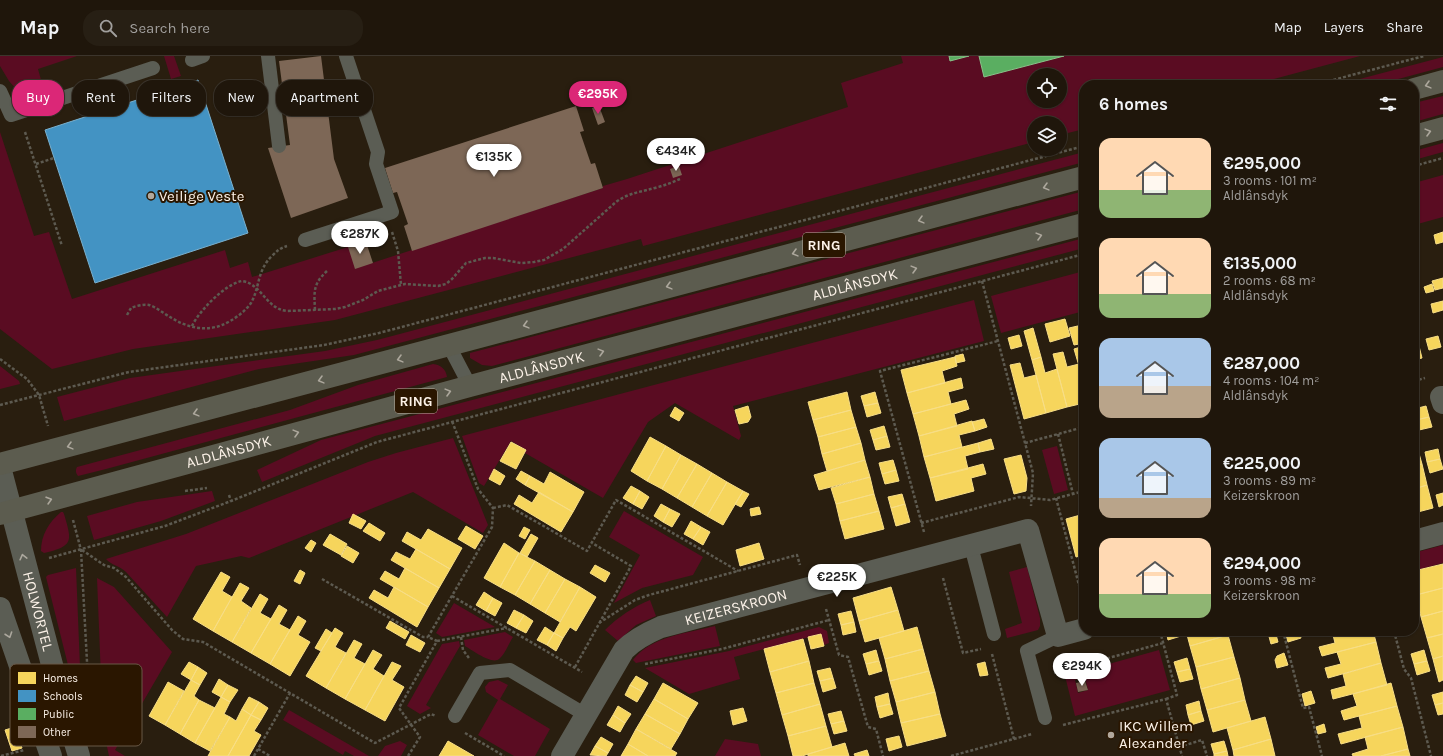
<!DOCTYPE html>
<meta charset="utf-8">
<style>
:root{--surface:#1f160b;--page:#271f14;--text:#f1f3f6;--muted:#a19f9d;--line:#3c352c;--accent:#db2777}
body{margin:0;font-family:Karla,sans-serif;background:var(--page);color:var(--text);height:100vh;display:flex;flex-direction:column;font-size:15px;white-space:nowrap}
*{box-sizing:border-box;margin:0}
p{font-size:13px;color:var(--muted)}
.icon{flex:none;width:22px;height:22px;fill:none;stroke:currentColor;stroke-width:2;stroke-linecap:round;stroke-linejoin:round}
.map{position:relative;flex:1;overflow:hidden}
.drawer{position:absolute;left:1079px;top:24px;width:340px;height:556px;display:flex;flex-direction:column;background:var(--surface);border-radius:16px;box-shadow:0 1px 3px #0004,0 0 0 1px var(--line)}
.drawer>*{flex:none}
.top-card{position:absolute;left:12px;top:24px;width:380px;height:36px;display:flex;gap:8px}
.fabs{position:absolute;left:1027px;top:12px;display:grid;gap:8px}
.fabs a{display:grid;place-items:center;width:40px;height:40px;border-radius:50%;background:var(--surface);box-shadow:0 1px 3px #0004,0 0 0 1px var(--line);font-size:20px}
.price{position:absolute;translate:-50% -34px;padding:0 9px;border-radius:14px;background:#fff;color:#222;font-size:13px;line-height:26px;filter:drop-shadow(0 1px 2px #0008)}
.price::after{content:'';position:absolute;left:50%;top:24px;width:12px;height:9px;margin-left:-6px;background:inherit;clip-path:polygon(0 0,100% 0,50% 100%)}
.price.on{background:var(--accent);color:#fff}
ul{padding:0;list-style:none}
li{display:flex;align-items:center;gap:12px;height:100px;padding:0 20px}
li span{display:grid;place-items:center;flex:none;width:112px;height:80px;border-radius:12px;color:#555}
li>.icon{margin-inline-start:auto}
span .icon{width:48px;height:48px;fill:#fffc;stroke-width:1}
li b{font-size:17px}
h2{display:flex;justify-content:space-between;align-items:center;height:48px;padding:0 20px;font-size:17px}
.chip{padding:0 14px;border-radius:16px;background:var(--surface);box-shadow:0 1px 3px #0004,0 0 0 1px var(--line);font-size:14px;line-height:36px}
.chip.on{background:var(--accent);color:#fff}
header{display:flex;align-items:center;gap:24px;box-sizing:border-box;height:56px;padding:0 20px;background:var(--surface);border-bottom:1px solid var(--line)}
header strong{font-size:19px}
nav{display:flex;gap:22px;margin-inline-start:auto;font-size:14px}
.search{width:280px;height:36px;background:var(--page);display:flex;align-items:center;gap:10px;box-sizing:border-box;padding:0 14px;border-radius:16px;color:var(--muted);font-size:15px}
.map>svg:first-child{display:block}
.green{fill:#5a0c22;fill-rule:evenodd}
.homes{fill:#f6d55c;stroke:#f8de86}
.schools{fill:#4393c3;stroke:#7ab0ce}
.public{fill:#5aae61;stroke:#8bc28a}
.building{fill:#7d6756}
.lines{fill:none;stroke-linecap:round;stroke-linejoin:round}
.path{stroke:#5d5a50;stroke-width:2.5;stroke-dasharray:3 2;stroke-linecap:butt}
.service{stroke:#5b5d54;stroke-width:14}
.minor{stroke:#5b5d54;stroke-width:22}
.tertiary{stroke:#5b5d54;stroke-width:22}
.primary{stroke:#5c5c4f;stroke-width:22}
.oneway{stroke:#aca79c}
.oneway2{stroke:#aca89e}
.poi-dot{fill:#b2a89c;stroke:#2a1600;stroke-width:1.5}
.labels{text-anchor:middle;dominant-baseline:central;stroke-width:4;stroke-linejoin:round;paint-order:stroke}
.shield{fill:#2a1600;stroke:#bdb0a2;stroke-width:1}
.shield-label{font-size:14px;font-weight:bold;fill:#fcf2e8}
.poi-label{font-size:15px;fill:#fcf2e8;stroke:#2a1600;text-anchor:start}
.street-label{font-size:15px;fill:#fcf2e8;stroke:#2a1600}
.key{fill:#2a1600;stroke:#695846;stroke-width:1}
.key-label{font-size:11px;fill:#fcf2e8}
</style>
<header>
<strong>Map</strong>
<div class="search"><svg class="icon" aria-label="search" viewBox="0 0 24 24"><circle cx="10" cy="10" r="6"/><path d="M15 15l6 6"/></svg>Search here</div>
<nav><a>Map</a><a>Layers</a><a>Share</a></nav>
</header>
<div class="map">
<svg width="1443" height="700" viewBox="0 0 1443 700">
<rect width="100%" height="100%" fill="#291e0f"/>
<path class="green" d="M0 0H77L38 13 43 31 29 36H22L17 34 9 25 0 10Z
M164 0H174L181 20 171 23Z
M901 0H949L951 5 969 0H979L984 21 1064 0H1360L1251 29H1084V73L1060 79V67H1034V86L643 190 641 183 335 264 133 293 52 313 0 273V76L34 180 49 176 72 243 225 194 230 212 248 206 252 221 364 186 372 207 603 132V130L627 123 848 51 841 27 903 7ZM1034 19H1060V45H1034Z
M1443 1V11L1376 29H1337Z
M1443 40V58L1414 66V47Z
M1443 87V96L1414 104V95Z
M1084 96V106L354 299 259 313 64 365 57 341 130 322 325 295 377 284Z
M1443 119V161L1414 169V127Z
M1084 135V153L492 310 482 309 470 302V297Z
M1084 182V192L375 380 262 426 257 414 321 384Z
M1084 215V255L1001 277 991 240Z
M974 244 984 285 733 350 741 380 739 384 675 347 648 366 603 442 525 397 526 394 511 385 484 430 479 427 462 380Z
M433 308C441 309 446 313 447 321L106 413 78 420C76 417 75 415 77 411L290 354 358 329Z
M0 310 19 325 20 328 0 333Z
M453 382 488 469 483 477 413 436 249 502 241 500 196 510 167 561 126 516C120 510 111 509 106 503L186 478 368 406 396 397Z
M1057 390 1068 434 1054 438 1042 394Z
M212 435 215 445 161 465 94 484 87 460 137 446Z
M624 455 703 501 693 519 642 532 614 547 640 499 609 481Z
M61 456H63L64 458C72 485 74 490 44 497L41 495C41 479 49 466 61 456Z
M1443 489V507L1414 515V497Z
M1027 511 1040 562V570L1038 574 1007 582 1005 573 1022 567 1009 516Z
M76 512 82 661H81L46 521 48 519Z
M97 522 114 531 172 596 115 694 125 700H109L103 672Z
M650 544 656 560 636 569 618 585 605 574C618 561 633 551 650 544Z
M454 547 495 571 442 581 436 577Z
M715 570 720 590 636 607 633 604C651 580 688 577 715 570Z
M819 571 827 575 829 587 824 589 821 578 734 601 740 623 689 638 645 612 729 595Z
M505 576 513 581C509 587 505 598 499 603 492 609 472 594 465 590L464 584Z
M459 585 460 590 426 649 431 652 420 658 407 650 442 588Z
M1159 594 1170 634 1075 660 1065 620 1076 617 1078 623 1075 624 1078 637 1088 634 1085 622H1082L1080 616Z
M498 624 508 629 500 643 550 673 535 700H514L478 679 498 644 486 636 485 631 489 626Z
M289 654 369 700H354L345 695 343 699 283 664Z
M725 683 758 688 761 700H715Z
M400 685 407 689 401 700H378L385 690Z"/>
<path class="homes" d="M1443 176V186L1436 188 1434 179Z
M1443 222V232L1435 234 1432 225Z
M1432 228 1434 235 1426 237 1424 231Z
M1443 245V254L1433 257 1431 248Z
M1065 263 1070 280 1050 286 1045 268Z
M1082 269 1084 277V287L1074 289 1069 272Z
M1414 270 1422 302 1414 304Z
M1033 272 1041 301 1032 304 1024 275Z
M1019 279 1022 290 1011 293 1008 282Z
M1438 280 1441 291 1429 294 1426 283Z
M1084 290V327L1074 293Z
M1063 296 1067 311 1079 308 1084 327V347L1067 351 1053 298Z
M963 298 965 305 956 307 955 300Z
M955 301 957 310 942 315 945 327 907 337 901 314Z
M1041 301 1045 317 1057 313 1067 351 1046 357 1032 304Z
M1020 307 1024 322 1036 319 1046 357 1024 363 1010 309Z
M961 322 963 332 948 336 951 348 913 358 907 337Z
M847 336 851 354 813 364 808 346Z
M875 336 878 347 864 350 861 340Z
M966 344 969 353 954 358 957 370 919 380 913 358Z
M878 347 881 357 867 361 864 350Z
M748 350 751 361 748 366 739 368 735 354Z
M1426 350 1429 361 1416 364 1414 353Z
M675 351 684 357 679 365 670 360Z
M851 354 856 371 818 381 813 364Z
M1429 361 1432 371 1419 374 1416 364Z
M984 363 987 371 975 375 972 366Z
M972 365 975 375 959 379 962 391 924 401 919 380Z
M884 370 887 380 873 384 870 374Z
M856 371 861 387 822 398 818 381Z
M887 380 890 391 876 394 873 384Z
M650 381 666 390 647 425 631 415Z
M991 383 994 393 980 396 978 387Z
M511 386 526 394 516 413 500 405Z
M861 387 865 404 827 415 822 398Z
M978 387 980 396 965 400 968 413 930 422 924 401Z
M1414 387H1416L1422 408 1414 410Z
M666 390 681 399 662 433 647 425Z
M1438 393 1440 403 1427 406 1425 396Z
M681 399 697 408 677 442 662 433Z
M1021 399 1027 422 1026 435 1014 438 1004 403Z
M1440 403 1443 413 1430 417 1427 406Z
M865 404 870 421 819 434 814 419Z
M893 404 896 414 882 418 879 407Z
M697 408 712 417 692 451 677 442Z
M983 408 986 418 971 422 974 435 936 445 930 422Z
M1422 408 1427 429 1414 433V410Z
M494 413 505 420 500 429 489 423Z
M896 414 899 425 885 428 882 418Z
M521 415 530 420 525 429 516 423Z
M550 416 584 436 573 456 525 429 530 420 544 428Z
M712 417 727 426 707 460 692 451Z
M870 421 874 438 836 448 831 432Z
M727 426 743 435 723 469 707 460Z
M1427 429 1433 452 1414 457V433Z
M631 430 640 435 633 448 623 442Z
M640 435 649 441 642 453 633 448Z
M743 435 749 438 741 451 735 448Z
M539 436 573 456 561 476 514 448 519 439 532 447Z
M1443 437V449L1439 451 1436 439Z
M874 438 879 455 840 465 836 448Z
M902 438 905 448 891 452 888 441Z
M661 448 670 453 663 466 654 460Z
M905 448 910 466 896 470 891 452Z
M759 451 761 458 751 460 750 453Z
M670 453 680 458 672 471 663 466Z
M879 455 884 473 845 483 840 465Z
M353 458 366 465 361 473 349 467Z
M1084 458V499L1076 501 1066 463Z
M691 465 701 471 693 483 684 478Z
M369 467 385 477 380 485 363 475Z
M466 470 483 480 475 493 458 483Z
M524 471 530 474 525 483 519 480Z
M701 471 710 476 703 489 693 483Z
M428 473 462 492 450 513 402 485 407 476 421 484Z
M330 478 347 488 341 499 323 489Z
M531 478 538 482 527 501 520 497Z
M311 484 316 487 311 496 305 492Z
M504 487 519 497 500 531 484 522Z
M759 487 764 503 740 510 736 494Z
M347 490 359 497 353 507 341 500Z
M416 493 450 513 439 532 391 504 396 496 410 503Z
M519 497 535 505 515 539 500 531Z
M535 505 550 514 530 548 515 539Z
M1443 508V532L1416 539 1414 532V515Z
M595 509 610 517 605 526 590 517Z
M405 512 439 532 428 551 380 523 385 515 399 523Z
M300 514 305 517 300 528 294 525Z
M550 514 565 523 545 557 530 548Z
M221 516 230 521 222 535 232 541 213 575 193 563Z
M565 523 580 531 560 566 545 557Z
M240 527 249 532 241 545 251 552 232 586 213 575Z
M394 531 428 551 417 571 369 542 374 534 388 542Z
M580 531 596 541 576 575 570 571 563 582 554 577Z
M891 531 898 554 859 565 853 542Z
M1443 532V555L1421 561 1416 539Z
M484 536 493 542 486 555 476 549Z
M260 538 268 543 260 557 271 563 251 597 232 586Z
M493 542 502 547 495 560 486 555Z
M279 549 287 554 279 568 290 574 270 608 251 597Z
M514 554 524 559 516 572 507 567Z
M898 554 904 575 865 586 859 565Z
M851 555 854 566 841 569 838 558Z
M1443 555V578L1427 582 1421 561Z
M524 559 533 565 526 577 516 572Z
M298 560 306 565 298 579 310 586 290 620 270 608Z
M390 565 409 576 405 583 386 572Z
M854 566 856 576 843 579 841 569Z
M545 571 554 577 547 589 537 584Z
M917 571 923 593 885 603 879 582Z
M335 572 343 577 335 591 346 597 326 632 306 620Z
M326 573 332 577 321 595 315 592Z
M1166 575H1180L1181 580 1168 584Z
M1186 575H1227L1228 579 1190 590Z
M1275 575 1278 586 1271 588 1268 577Z
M1285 575H1299L1301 582 1288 586Z
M1332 575H1373L1376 586 1322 600 1319 591 1335 587Z
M554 577 563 582 556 595 547 589Z
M821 578 824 590 811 593 808 581Z
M1443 578V600L1433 603 1427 582Z
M411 579 425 587 420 596 406 589Z
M1228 579 1234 601 1196 611 1190 590Z
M803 583 809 605 770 616 764 593Z
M354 584 362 588 354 602 365 608 345 643 326 632Z
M1376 586 1381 607 1328 622 1325 612 1341 608 1337 596Z
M923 593 929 615 890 625 885 603Z
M373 594 382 599 373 613 384 620 365 654 345 643Z
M876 594 879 605 866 608 863 598Z
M1424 594 1427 605 1414 608 1411 598Z
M1284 597 1288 609 1277 612 1275 604 1277 600Z
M1443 600V624L1439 626 1433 603Z
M1234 601 1240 622 1201 633 1196 611Z
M1187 602 1190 613 1177 616 1174 606Z
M809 605 814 627 776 637 770 616Z
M879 605 882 615 869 619 866 608Z
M1427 605 1430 615 1417 619 1414 608Z
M189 606 198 611 191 624 181 618Z
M392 606 401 610 392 624 404 631 385 665 365 654Z
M985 606 988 619 980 620 977 608Z
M1381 607 1387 629 1333 643 1331 634 1346 630 1343 618Z
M198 611 207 617 200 629 191 624Z
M830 612 833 622 820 625 817 615Z
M1190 613 1193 623 1180 626 1177 616Z
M929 615 935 636 896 646 890 625Z
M636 620 648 627 643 636 630 629Z
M833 622 836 632 823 636 820 625Z
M1240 622 1245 644 1207 654 1201 633Z
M219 623 228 629 221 641 212 636Z
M191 624 200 629 194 640 199 644 180 678 165 669Z
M168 626 184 635 165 669 149 660Z
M663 627 698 647 688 663 654 643Z
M814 627 820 648 782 659 776 637Z
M1391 627 1397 650 1344 664 1341 655 1357 650 1353 638Z
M228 629 238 634 230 646 221 641Z
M630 629 643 636 637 646 625 639Z
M1311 635 1315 647 1305 650 1302 638Z
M935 636 940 658 901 667 896 646Z
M1443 636V647L1435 649 1432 639Z
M888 637 890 648 877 651 875 641Z
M221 641 230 646 224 658 230 661 210 695 195 687Z
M249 641 259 646 251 659 242 653Z
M654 643 688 663 680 678 645 658Z
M199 644 215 652 195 687 180 678Z
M1245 644 1251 665 1213 676 1207 654Z
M1199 645 1201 655 1188 659 1186 649Z
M259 646 268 652 261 664 251 659Z
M1443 647V658L1438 659 1435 649Z
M820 648 826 670 788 680 782 659Z
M890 648 893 658 880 662 877 651Z
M618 650 631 658 625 667 613 659Z
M1397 650 1403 671 1341 688 1338 678 1362 672 1359 660Z
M743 652 747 665 733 669 730 655Z
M242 653 251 659 228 700H208L230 661 236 665Z
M841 655 844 665 831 668 828 658Z
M1201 655 1204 665 1191 669 1188 659Z
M645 658 680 678 671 693 636 673Z
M940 658 946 680 907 690 901 667Z
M251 659 261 664 254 675 261 679 249 700H228Z
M613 659 625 667 620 676 607 669Z
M1265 661 1271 683 1233 694 1227 672Z
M844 665 847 675 834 678 831 668Z
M1324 668 1326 676 1318 678 1316 671Z
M826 670 832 691 802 700H793L788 680Z
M15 671 22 692 12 695 5 674Z
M1403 671 1408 693 1381 700H1353L1352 698 1368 693 1365 681Z
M636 673 677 697 675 700H648L628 688Z
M899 680 902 691 889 695 886 683Z
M601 681 613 688 608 697 595 690Z
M1271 683 1275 700H1234L1233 694Z
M448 685 474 700H439Z
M1224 685 1227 695 1214 698 1211 688Z
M845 687 849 700H808V698Z
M628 688 648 700H621Z
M595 690 608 697 606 700 590 699Z
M1408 693 1410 700H1381Z
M867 694 869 700H855L854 698Z
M1227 695 1228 700H1214V698Z"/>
<path class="schools" d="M198 24 248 177 95 227 45 74Z"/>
<path class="public" d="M949 0H969L950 5Z
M979 0H1064L984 21Z"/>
<path class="building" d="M321 0 334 103 348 142 291 162 268 92 290 89 279 5Z
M576 50 584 75 580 76 591 108 595 107 603 132 412 195 404 170 408 168 397 136 393 137 385 112Z
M599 50 605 66 598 69 592 52Z
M679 110 682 119 673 122 670 113Z
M366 186 373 207 355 213 348 191Z
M1085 625 1088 634 1078 636 1076 627Z"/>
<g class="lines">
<path class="path" d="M1314 29 1424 0
M25 76 62 190
M36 108 54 102
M1414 110 1443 102
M392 176 398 195 401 229
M982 225 1033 417 1031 450
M315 254C314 235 313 228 327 215
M127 259 131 252C136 250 143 248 149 249 156 251 163 257 170 261 186 271 204 276 222 269 232 265 245 256 251 247 260 231 257 214 272 200 277 195 280 192 287 190
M192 270C199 255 225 228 242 225 262 228 266 253 287 255L335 253 345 251 363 244 378 235 405 228 438 230 446 228 452 223 466 207 485 202H493L521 207 534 206 544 204 563 193 616 146C630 136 642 136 658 131 666 129 673 126 680 123
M0 303 27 323 39 339 48 370
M1414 325 1425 322
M0 349 129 316 324 289 379 277 1084 90
M1058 378 1073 438
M1025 387 1084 371
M185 435 207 432
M229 439 231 445
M1056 442 1084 548
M493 452 507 449 587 495 616 444 738 515
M73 464 81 494 89 643
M921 467 1019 441 1050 444 1084 435
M924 476 880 315 998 285
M82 494 104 509 114 512 126 521 172 574 183 583 203 586 375 687 431 658 436 660
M49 502 165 470 231 445 377 386 1084 198
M943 522 963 597 981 593
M322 523 423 581H428
M452 540 582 616
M826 553 839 599 848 601 868 671 876 673 883 700
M599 567 635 544 649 539 797 499 800 509
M1160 575 1177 639 1166 643
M1283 575 1303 652 1309 651 1322 700
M1394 575 1404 613 1411 622 1431 700
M461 581 463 594 469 602
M437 585 507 572
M992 598 1014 683
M645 608 722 593 829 564
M575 611 631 510 592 487
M1054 617 1163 587
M1063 669 1166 643 1182 700
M465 677 504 700
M1179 691 1202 684 1207 700
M258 693 270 700
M1 700 24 694
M254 700 290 637
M408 700 420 681 399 652 437 585 428 581 492 471 493 452 478 433 452 365
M951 700 1032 678"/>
<path class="service" d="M268 0 279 90
M192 4 203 0
M0 35 11 59 153 12
M305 184 392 156 376 108 378 96 346 0
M449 290 470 330
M971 490 994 578
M455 660 480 617 510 614 586 659
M1045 662 1027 595 1058 580"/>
<g class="minor">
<path d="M1443 341H1441L1443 347"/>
<path d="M1414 485 1443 477"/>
<path id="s1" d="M562 700 624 594C635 583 647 577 661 571L1028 474 1058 580 1084 573"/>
</g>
<g class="tertiary">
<path id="s2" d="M0 411 55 620 79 700"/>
<path d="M0 552 51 700"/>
</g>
<g class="primary">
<path d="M1414 33 1443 25"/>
<path d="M1414 80 1443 72"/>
<path d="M0 408 1084 121"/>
<path id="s3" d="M0 458 470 330 1084 168"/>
</g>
</g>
<defs><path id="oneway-chevron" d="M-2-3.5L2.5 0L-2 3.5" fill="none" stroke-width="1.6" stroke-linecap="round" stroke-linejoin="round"/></defs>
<g class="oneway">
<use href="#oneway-chevron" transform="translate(1428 29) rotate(165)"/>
<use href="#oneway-chevron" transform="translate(1428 76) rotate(-15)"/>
<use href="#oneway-chevron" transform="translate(1046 131) rotate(165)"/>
<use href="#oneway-chevron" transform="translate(921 164) rotate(165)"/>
<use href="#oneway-chevron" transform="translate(1039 180) rotate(-15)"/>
<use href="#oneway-chevron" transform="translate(795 197) rotate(165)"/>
<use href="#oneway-chevron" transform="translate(914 213) rotate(-15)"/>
<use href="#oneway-chevron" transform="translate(669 230) rotate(165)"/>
<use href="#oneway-chevron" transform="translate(526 269) rotate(165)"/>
<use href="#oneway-chevron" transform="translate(601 296) rotate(-15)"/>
<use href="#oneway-chevron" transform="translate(400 303) rotate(165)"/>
<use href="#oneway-chevron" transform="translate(321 324) rotate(165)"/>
<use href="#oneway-chevron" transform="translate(448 336) rotate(-15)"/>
<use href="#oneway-chevron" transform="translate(196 357) rotate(165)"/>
<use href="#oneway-chevron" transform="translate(296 377) rotate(-15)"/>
<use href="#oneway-chevron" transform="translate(70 390) rotate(165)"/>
<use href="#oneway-chevron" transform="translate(49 444) rotate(-16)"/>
</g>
<g class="oneway2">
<use href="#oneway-chevron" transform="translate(23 501) rotate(-104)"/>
<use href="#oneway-chevron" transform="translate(9 579) rotate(71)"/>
</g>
<g class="poi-dot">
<circle cx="151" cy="140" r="4"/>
<circle cx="1111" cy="679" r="4"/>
</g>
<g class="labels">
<g class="shield">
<rect x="803" y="177" width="42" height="24" rx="3"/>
<rect x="395" y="333" width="42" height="24" rx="3"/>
</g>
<g class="shield-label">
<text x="824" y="189">RING</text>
<text x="416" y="345">RING</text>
</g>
<g class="poi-label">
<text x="159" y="140">Veilige Veste</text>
<text x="1119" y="670">IKC Willem<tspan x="1119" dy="17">Alexander</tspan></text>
</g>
<g class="street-label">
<text stroke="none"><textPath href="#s3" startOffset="885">ALDLÂNSDYK</textPath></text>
<text stroke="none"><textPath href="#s3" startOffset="561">ALDLÂNSDYK</textPath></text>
<text stroke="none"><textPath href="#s3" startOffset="237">ALDLÂNSDYK</textPath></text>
<text stroke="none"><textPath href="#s1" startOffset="244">KEIZERSKROON</textPath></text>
<text stroke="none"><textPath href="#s2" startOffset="149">HOLWORTEL</textPath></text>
</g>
</g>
<rect x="10" y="608" width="132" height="82" rx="6" class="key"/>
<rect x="18" y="616" width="18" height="12" fill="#f6d55c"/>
<rect x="18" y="634" width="18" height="12" fill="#4393c3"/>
<rect x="18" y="652" width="18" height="12" fill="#5aae61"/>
<rect x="18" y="670" width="18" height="12" fill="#7d6756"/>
<g class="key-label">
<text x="43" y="626">Homes</text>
<text x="43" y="644">Schools</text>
<text x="43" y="662">Public</text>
<text x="43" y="680">Other</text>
</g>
</svg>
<div class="fabs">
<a><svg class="icon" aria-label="locate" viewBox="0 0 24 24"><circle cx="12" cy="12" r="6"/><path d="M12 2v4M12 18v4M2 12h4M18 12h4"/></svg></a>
<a><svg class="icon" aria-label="layers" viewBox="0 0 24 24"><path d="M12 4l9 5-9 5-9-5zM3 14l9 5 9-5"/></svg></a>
</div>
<b class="price on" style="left:598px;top:59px">€295K</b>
<b class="price" style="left:676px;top:116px">€434K</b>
<b class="price" style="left:494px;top:122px">€135K</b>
<b class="price" style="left:360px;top:199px">€287K</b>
<b class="price" style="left:837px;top:542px">€225K</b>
<b class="price" style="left:1082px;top:631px">€294K</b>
<div class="top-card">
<a class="chip on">Buy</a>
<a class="chip">Rent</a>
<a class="chip">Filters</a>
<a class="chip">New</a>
<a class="chip">Apartment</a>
</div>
<section class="drawer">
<h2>6 homes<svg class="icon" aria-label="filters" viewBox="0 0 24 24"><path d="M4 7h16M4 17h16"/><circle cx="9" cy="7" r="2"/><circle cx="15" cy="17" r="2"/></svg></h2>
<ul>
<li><span style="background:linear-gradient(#ffd9b3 65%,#8fb573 0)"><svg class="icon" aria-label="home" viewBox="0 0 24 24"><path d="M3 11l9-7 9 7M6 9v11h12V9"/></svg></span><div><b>€295,000</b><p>3 rooms · 101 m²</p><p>Aldlânsdyk</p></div></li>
<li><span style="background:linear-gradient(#ffd9b3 70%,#8fb573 0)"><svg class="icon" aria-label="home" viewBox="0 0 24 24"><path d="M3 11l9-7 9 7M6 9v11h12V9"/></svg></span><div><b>€135,000</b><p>2 rooms · 68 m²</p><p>Aldlânsdyk</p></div></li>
<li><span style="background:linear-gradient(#a9c7e8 60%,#b9a48a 0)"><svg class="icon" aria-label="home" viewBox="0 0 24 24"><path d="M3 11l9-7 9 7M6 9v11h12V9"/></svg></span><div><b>€287,000</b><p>4 rooms · 104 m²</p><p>Aldlânsdyk</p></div></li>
<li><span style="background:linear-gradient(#a9c7e8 75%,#b9a48a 0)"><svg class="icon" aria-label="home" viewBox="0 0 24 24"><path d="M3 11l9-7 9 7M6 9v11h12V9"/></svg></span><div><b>€225,000</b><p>3 rooms · 89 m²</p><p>Keizerskroon</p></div></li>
<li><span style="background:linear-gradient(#ffd9b3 70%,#8fb573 0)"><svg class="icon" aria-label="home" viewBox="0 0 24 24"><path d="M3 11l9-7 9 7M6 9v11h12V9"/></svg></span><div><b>€294,000</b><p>3 rooms · 98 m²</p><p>Keizerskroon</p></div></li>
</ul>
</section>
</div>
